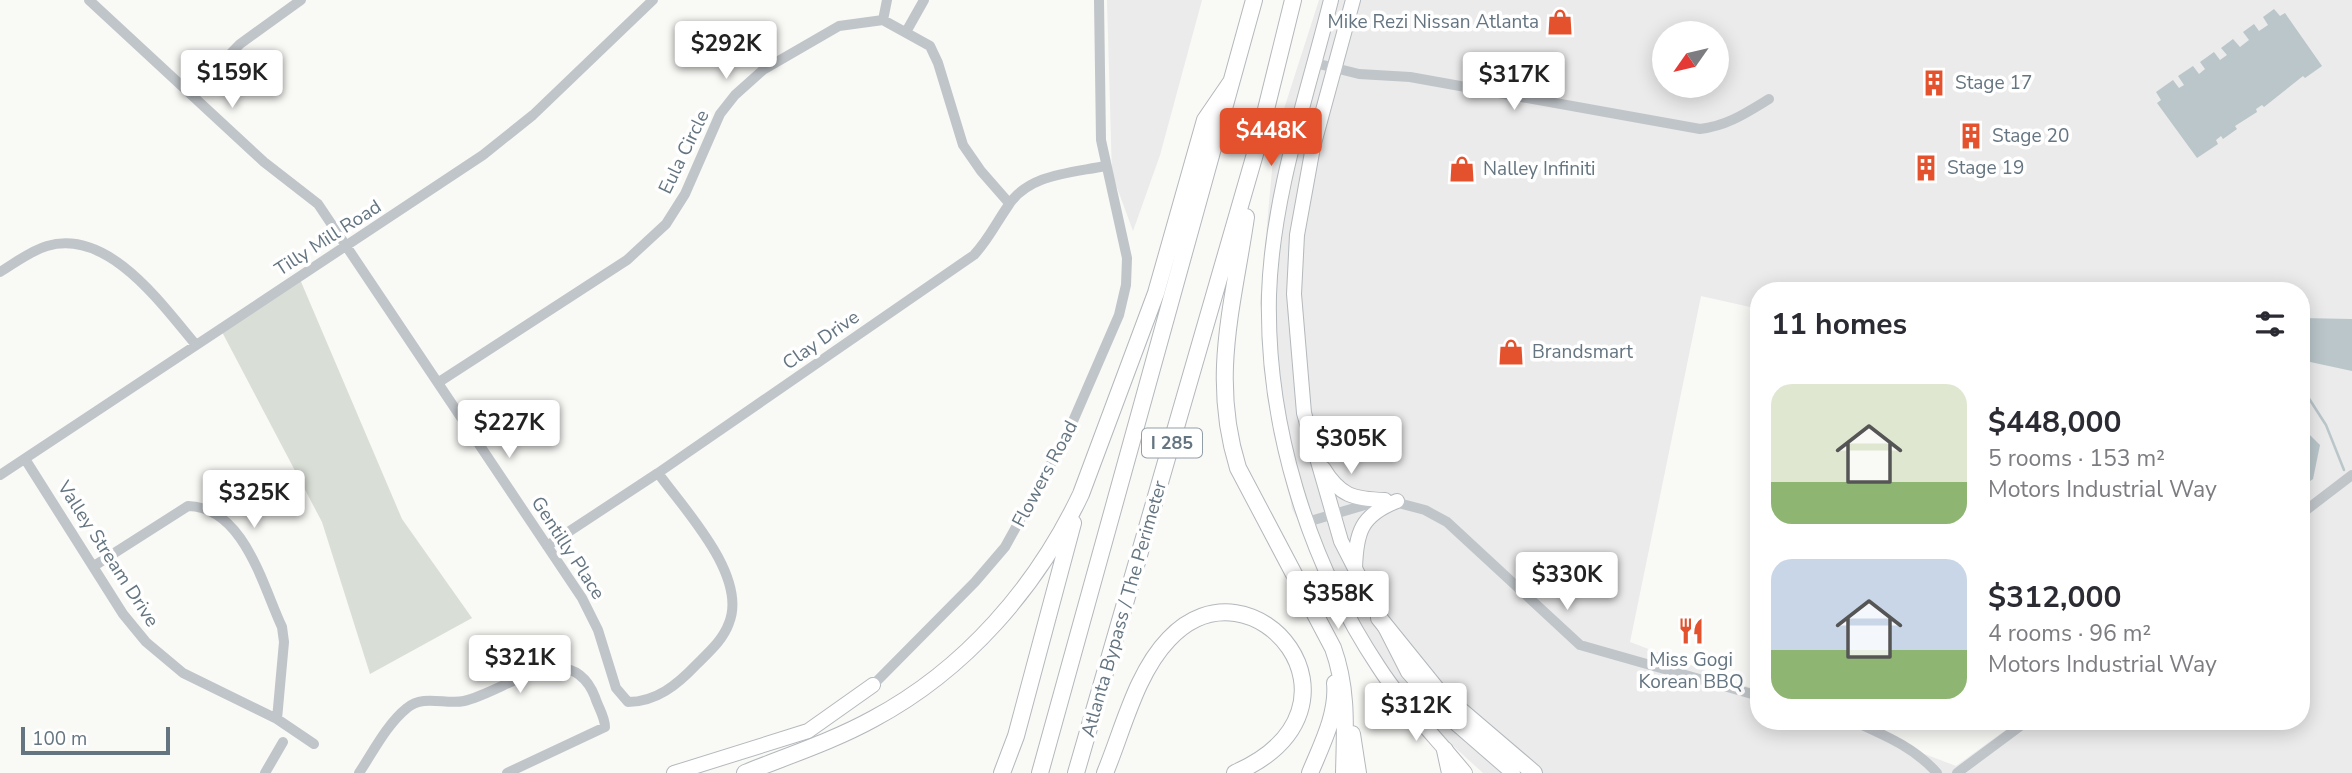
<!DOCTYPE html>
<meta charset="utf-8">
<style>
:root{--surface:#fff;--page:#f7f7f7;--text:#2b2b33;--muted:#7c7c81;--accent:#e3522d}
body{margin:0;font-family:"Nunito Sans",sans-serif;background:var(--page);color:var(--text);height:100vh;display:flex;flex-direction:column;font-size:26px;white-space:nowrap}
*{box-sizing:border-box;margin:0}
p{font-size:23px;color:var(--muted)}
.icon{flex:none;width:38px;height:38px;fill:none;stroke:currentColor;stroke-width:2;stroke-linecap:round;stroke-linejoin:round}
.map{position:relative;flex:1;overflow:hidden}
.details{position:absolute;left:1750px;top:282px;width:560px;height:448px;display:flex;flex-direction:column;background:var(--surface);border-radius:28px;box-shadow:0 4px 18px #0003}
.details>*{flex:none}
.needle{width:46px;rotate:236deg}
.controls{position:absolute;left:1652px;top:21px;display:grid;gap:14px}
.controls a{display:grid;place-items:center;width:77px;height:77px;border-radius:50%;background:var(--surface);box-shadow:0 4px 18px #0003;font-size:35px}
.scale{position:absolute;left:21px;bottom:18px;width:149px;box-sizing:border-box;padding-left:7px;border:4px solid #647581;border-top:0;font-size:19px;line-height:24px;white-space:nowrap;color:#647581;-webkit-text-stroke:5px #fff;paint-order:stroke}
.price{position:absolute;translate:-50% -60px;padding:0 16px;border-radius:7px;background:#fff;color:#222;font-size:23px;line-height:46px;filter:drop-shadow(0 2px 4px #0008)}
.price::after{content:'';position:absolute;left:50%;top:42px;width:21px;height:16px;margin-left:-10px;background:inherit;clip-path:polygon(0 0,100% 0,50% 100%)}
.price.current{background:var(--accent);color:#fff}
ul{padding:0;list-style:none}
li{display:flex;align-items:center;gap:21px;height:175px;padding:0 21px}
li span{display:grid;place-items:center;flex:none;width:196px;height:140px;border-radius:21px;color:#555}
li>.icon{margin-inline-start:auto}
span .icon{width:84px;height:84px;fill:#fffc;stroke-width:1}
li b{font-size:30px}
h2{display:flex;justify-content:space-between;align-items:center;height:84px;padding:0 21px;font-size:30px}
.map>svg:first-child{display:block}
.built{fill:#eaebea;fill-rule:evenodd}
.green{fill:#d9ded6}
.water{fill:#bac6ca}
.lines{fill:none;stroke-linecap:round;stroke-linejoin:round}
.stream{stroke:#bac6ca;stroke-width:2.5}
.major-casing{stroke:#b4b9bd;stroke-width:16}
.highway-casing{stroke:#b3b8bc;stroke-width:18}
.minor{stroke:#c0c5c9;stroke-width:10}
.major{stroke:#fff;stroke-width:14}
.highway{stroke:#fff;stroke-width:16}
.labels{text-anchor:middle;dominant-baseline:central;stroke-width:7;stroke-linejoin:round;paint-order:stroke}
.shield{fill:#fff;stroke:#929ea7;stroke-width:2}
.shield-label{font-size:18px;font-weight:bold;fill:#647581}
.poi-label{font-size:19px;fill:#647581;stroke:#fff;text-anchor:start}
.street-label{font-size:19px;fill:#647581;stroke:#fff}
</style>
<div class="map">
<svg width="2352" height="773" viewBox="0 0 2352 773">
<rect width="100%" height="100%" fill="#f9f9f6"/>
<path class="built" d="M1107 0H1202L1160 155 1133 231 1112 174Z
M1319 0H2352V773H1483L1427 722 1363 643 1292 509 1260 303 1275 137ZM1664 33H1717V86H1664ZM1759 290H2301V721H2018L1956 766 1837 721H1759V691L1630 642 1701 296 1759 309Z"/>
<path class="green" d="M299 277 402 519 472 618 370 674 322 522 221 330Z"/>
<path class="water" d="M2274 9 2280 16 2285 13 2322 66 2305 78 2303 76 2264 107 2262 105 2256 109 2257 112 2235 126 2237 129 2223 139 2221 136 2216 140 2218 144 2197 158 2157 103 2161 100 2156 92 2173 80 2179 88 2184 85 2178 76 2193 66 2199 74 2205 69 2200 62 2214 52 2220 60 2227 55 2221 48 2233 39 2240 47 2249 40 2243 32 2254 24 2259 31 2268 25 2263 17Z
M2301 318 2352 319V371L2301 360Z
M2301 431 2307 432 2320 445 2313 479 2301 487Z"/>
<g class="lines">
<path class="stream" d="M2301 396 2308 397 2326 425 2344 470"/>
<g class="major-casing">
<path id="major" d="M1331 0C1307 96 1272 196 1269 295 1266 423 1307 559 1378 666 1403 705 1436 737 1465 773
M1353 0 1313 147 1297 235 1294 294 1304 413 1341 541 1408 672 1445 714 1513 773
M1323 468C1340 496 1353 499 1385 500
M1355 569C1356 532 1361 515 1397 501
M674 773 808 731 873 685"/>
</g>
<g class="highway-casing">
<path id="highway" d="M1246 217C1233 306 1210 378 1238 468L1333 648C1348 689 1345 730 1344 773
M1379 618 1438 691 1534 773
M1352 734 1358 773
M1445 750 1450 773
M745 773C787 756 833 741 873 719 965 670 1037 587 1081 494L1156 293 1205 120 1231 82
M1002 773 1016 736 1073 523
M1040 773 1254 0
M1076 773 1255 154 1293 0
M1105 773C1123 730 1136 673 1169 639 1253 550 1384 707 1235 773
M1310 773C1321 746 1338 714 1335 683"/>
</g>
<path class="minor" d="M89 0 264 162 318 204 582 598 598 630 616 688 628 702C656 702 677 685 696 665 709 652 723 640 729 623 748 576 684 509 658 473
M883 20 887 0
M906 32 924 0
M1315 63 1359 74 1410 77 1700 129C1727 126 1746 113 1769 99
M191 94 240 44 301 0
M0 272C15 263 30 251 47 246 109 228 162 305 196 345
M439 382 627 260 666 224 685 194 720 114 735 95 763 70 839 26 883 20 930 46 938 63 963 145 981 171 1009 203
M25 459 123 614 146 642 183 673 277 719 314 744
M0 475 483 155 533 115 653 0
M1391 501 1425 510 1447 522 1580 645 1759 696
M2301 514 2352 475
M1307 522 1375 502
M547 546 658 473 974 255C989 239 996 223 1008 206 1028 174 1071 173 1105 166
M94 566 188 506C244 507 263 587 282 627L284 642 277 719
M873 685 975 582 1005 547 1067 435 1119 315 1126 285 1127 258 1101 140 1099 0
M1853 721C1884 735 1914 747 1937 773
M265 773 283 742
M359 773C373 752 387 724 407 708 423 694 446 705 464 701 505 692 570 634 595 697 598 707 605 717 605 727L507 773
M1957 773 2027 721"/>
<use href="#major" class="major"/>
<use href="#highway" class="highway"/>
</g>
<defs>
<g id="shop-bare" transform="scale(2.1)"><path d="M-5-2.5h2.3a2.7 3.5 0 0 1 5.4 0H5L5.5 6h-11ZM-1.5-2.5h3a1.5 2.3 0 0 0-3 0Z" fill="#e3522d" stroke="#fff" stroke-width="2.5" paint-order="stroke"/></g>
<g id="building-bare" transform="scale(2.1)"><path d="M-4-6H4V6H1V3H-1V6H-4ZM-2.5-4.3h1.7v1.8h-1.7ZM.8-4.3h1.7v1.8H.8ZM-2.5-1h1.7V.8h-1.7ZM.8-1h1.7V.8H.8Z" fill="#e3522d" stroke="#fff" stroke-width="2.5" paint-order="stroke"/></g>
<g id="restaurant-bare" transform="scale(2.1)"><path d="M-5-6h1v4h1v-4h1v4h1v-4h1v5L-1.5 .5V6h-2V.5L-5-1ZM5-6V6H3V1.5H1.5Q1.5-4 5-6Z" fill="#e3522d" stroke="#fff" stroke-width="2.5" paint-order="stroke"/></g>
</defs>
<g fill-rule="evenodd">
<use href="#shop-bare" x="1560" y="22"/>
<use href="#building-bare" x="1934" y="83"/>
<use href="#building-bare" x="1971" y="136"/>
<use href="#building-bare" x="1926" y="168"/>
<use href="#shop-bare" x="1462" y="169"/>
<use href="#shop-bare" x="1511" y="352"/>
<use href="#restaurant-bare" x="1691" y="631"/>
</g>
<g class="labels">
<rect class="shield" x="1142" y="428.5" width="60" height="29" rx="5"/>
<g class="shield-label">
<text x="1172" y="443">I 285</text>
</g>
<g class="poi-label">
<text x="1539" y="22" text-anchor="end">Mike Rezi Nissan Atlanta</text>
<text x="1955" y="83">Stage 17</text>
<text x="1992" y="136">Stage 20</text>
<text x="1947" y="168">Stage 19</text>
<text x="1483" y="169">Nalley Infiniti</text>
<text x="1532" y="352">Brandsmart</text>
<text x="1691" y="660" text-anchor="middle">Miss Gogi<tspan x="1691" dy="22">Korean BBQ</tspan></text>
</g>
<g class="street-label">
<text transform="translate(684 152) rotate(-64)">Eula Circle</text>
<text transform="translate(328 238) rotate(-33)">Tilly Mill Road</text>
<text transform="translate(821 340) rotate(-35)">Clay Drive</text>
<text transform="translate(1045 474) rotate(-62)">Flowers Road</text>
<text transform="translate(568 548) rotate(57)">Gentilly Place</text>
<text transform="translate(108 554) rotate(57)">Valley Stream Drive</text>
<text transform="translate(1124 609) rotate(-74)">Atlanta Bypass / The Perimeter</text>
</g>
</g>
</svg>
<div class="controls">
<a><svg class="needle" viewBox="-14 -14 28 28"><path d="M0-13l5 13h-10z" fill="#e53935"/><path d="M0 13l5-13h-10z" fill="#7c7c81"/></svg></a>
</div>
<div class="scale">100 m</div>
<b class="price" style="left:726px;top:81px">$292K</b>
<b class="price" style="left:232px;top:110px">$159K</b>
<b class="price" style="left:1514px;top:112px">$317K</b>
<b class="price current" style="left:1271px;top:168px">$448K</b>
<b class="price" style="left:509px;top:460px">$227K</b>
<b class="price" style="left:1351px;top:476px">$305K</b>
<b class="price" style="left:254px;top:530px">$325K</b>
<b class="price" style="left:1567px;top:612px">$330K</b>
<b class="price" style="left:1338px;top:631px">$358K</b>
<b class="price" style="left:520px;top:695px">$321K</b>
<b class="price" style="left:1416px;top:743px">$312K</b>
<section class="details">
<h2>11 homes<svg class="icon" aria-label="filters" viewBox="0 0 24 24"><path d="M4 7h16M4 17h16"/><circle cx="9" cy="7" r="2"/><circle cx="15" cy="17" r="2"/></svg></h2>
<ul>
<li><span style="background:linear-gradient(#dfe7d0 70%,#8fb573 0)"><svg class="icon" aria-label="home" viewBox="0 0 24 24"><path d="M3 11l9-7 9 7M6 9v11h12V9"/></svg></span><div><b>$448,000</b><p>5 rooms · 153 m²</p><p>Motors Industrial Way</p></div></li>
<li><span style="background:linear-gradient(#c9d6e8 65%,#8fb573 0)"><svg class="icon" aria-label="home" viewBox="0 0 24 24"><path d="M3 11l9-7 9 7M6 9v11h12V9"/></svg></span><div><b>$312,000</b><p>4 rooms · 96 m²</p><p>Motors Industrial Way</p></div></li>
</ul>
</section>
</div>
